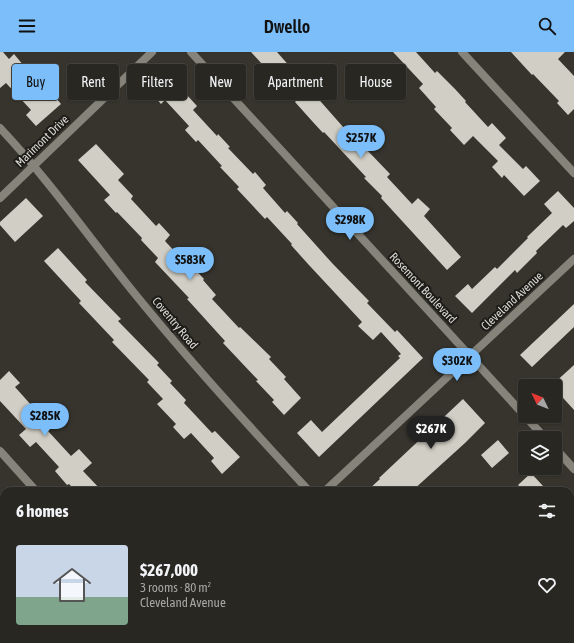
<!DOCTYPE html>
<meta charset="utf-8">
<style>
:root{--surface:#282722;--page:#34332f;--text:#f1f3f6;--muted:#a5a5a5;--line:#444440;--accent:#7cbef9}
body{margin:0;font-family:"Asap Condensed",sans-serif;background:var(--page);color:var(--text);height:100vh;display:flex;flex-direction:column;font-size:15px;white-space:nowrap}
*{box-sizing:border-box;margin:0}
p{font-size:13px;color:var(--muted)}
.icon{flex:none;width:22px;height:22px;fill:none;stroke:currentColor;stroke-width:2;stroke-linecap:round;stroke-linejoin:round}
.map{position:relative;flex:1;overflow:hidden}
.drawer{position:absolute;left:0px;top:435px;width:574px;height:156px;display:flex;flex-direction:column;background:var(--surface);border-radius:12px 12px 0 0;box-shadow:0 1px 3px #0004,0 0 0 1px var(--line)}
.drawer>*{flex:none}
.guide{position:absolute;left:12px;top:12px;width:550px;height:36px;display:flex;gap:8px}
.needle{width:26px;rotate:313deg}
.buttons{position:absolute;left:518px;top:327px;display:grid;gap:8px}
.buttons a{display:grid;place-items:center;width:44px;height:44px;border-radius:4px;background:var(--surface);box-shadow:0 1px 3px #0004,0 0 0 1px var(--line);font-size:20px}
.price{position:absolute;translate:-50% -34px;padding:0 9px;border-radius:14px;background:var(--accent);color:#111;font-size:13px;line-height:26px;filter:drop-shadow(0 1px 2px #0008)}
.price::after{content:'';position:absolute;left:50%;top:24px;width:12px;height:9px;margin-left:-6px;background:inherit;clip-path:polygon(0 0,100% 0,50% 100%)}
.price.selected{background:#222;color:#fff}
ul{padding:0;list-style:none}
li{display:flex;align-items:center;gap:12px;height:100px;padding:0 16px}
li+li{border-top:1px solid var(--line)}
li span{display:grid;place-items:center;flex:none;width:112px;height:80px;border-radius:4px;color:#555}
li>.icon{margin-inline-start:auto}
span .icon{width:48px;height:48px;fill:#fffc;stroke-width:1}
li b{font-size:17px}
h2{display:flex;justify-content:space-between;align-items:center;height:48px;padding:0 16px;font-size:17px}
.tag{padding:0 14px;border-radius:4px;background:var(--surface);box-shadow:0 1px 3px #0004,0 0 0 1px var(--line);font-size:14px;line-height:36px}
.tag.selected{background:var(--accent);color:#111}
header{display:flex;justify-content:space-between;align-items:center;height:52px;padding:0 16px;background:var(--accent);color:#111;font-size:18px;font-weight:600}
.map>svg:first-child{display:block}
.building{fill:#d1cec5}
.lines{fill:none;stroke-linecap:round;stroke-linejoin:round}
.street{stroke:#85837a;stroke-width:8}
.labels{text-anchor:middle;dominant-baseline:central;stroke-width:4;stroke-linejoin:round;paint-order:stroke}
.street-label{font-size:12px;fill:#dbdad5;stroke:#1d1c18}
</style>
<header><svg class="icon" aria-label="menu" viewBox="0 0 24 24"><path d="M4 6h16M4 12h16M4 18h16"/></svg>Dwello<svg class="icon" aria-label="search" viewBox="0 0 24 24"><circle cx="10" cy="10" r="6"/><path d="M15 15l6 6"/></svg></header>
<div class="map">
<svg width="574" height="591" viewBox="0 0 574 591">
<rect width="100%" height="100%" fill="#36342d"/>
<path class="building" d="M0 0H3L9 7 14 2 24 14 20 18 45 45 51 40 61 52 36 74 26 63 31 58 6 31 0 36Z
M251 0H277L344 76 345 75 390 122 387 125 412 152 418 146 430 157 424 164 461 205 447 218 381 146 382 144 364 126 366 125 324 80 323 81 312 69 295 50 296 49Z
M393 0H416L435 21 437 19 455 37 466 49 465 50 488 75 492 71 506 86 499 93 523 117 526 114 540 129 524 144 504 123 502 126 492 115 498 109 473 84 464 93 450 78 452 76 434 57 436 55 419 36 423 32Z
M511 0H565L558 7 574 24V57L568 63 557 51 559 49 533 22 532 23Z
M164 26 182 46 186 42 197 54 193 58 217 84 218 82 230 95 228 96 253 122 255 120 266 133 263 136 285 161 287 159 298 171 297 172 332 211 369 249 367 251 395 280 397 278 423 306 319 405 297 381 311 368 322 380 400 306 398 304 401 302 381 280 373 288 358 274 362 270 308 212 291 193 292 192 267 165 265 167 237 137 239 135 220 115 222 114 198 88 196 90 185 78 189 74 165 48 161 52 150 39Z
M96 92 124 122 118 128 133 144 131 147 156 174 159 171 170 183 165 189 190 216 192 214 204 227 203 228 216 243 212 247 239 276 240 275 271 305 269 307 286 325 284 327 301 346 284 363 272 350 274 348 256 329 258 328 223 291 225 289 187 247 189 246 155 210 158 206 141 188 142 186 117 160 116 161 104 148 110 143 78 108Z
M558 139 574 156V169L566 176 563 173 536 199 537 201 517 221 515 218 472 261 455 244 468 232 472 237 495 215 497 217 528 186 527 185 552 161 544 152Z
M26 146 43 164 15 190 0 173V170Z
M58 196 87 228 85 230 121 267 118 269 159 311 157 313 172 329 170 331 186 348 184 351 212 381 215 379 240 405 222 422 211 409 214 406 191 381 184 387 173 375 176 372 157 352 163 347 147 330 149 328 112 290 114 288 79 251 81 249 44 209Z
M574 252V275L532 315 520 303Z
M574 313V358L555 337V334L552 333Z
M9 319 20 331 15 335 41 364 44 361 54 373 48 379 71 404 79 397 92 411 83 419 102 439H76L69 432 67 433 55 419 59 415 36 390 30 395 19 383 26 377 0 349V328Z
M463 347 485 371 465 391 412 439H367L380 427 379 426Z
M498 388 509 401 492 416 481 403Z
M531 421 543 434 537 439H524L518 433Z"/>
<g class="lines">
<path class="street" d="M191 0 525 364
M462 0 574 121
M0 76C49 128 90 187 135 242 190 310 249 374 309 439
M0 146 152 0
M525 364 545 386
M555 396 574 417
M0 399 36 439
M325 439 574 207
M446 587 450 591
M163 591 167 587"/>
</g>
<g class="labels">
<g class="street-label">
<text transform="translate(42 89) rotate(-44)">Marimont Drive</text>
<text transform="translate(423 236) rotate(47)">Rosemont Boulevard</text>
<text transform="translate(512 249) rotate(-43)">Cleveland Avenue</text>
<text transform="translate(175 271) rotate(50)">Coventry Road</text>
</g>
</g>
</svg>
<div class="buttons">
<a><svg class="needle" viewBox="-14 -14 28 28"><path d="M0-13l5 13h-10z" fill="#e53935"/><path d="M0 13l5-13h-10z" fill="#a5a5a5"/></svg></a>
<a><svg class="icon" aria-label="layers" viewBox="0 0 24 24"><path d="M12 4l9 5-9 5-9-5zM3 14l9 5 9-5"/></svg></a>
</div>
<b class="price" style="left:361px;top:107px">$257K</b>
<b class="price" style="left:350px;top:189px">$298K</b>
<b class="price" style="left:190px;top:229px">$583K</b>
<b class="price" style="left:457px;top:330px">$302K</b>
<b class="price" style="left:45px;top:385px">$285K</b>
<b class="price selected" style="left:431px;top:398px">$267K</b>
<div class="guide">
<a class="tag selected">Buy</a>
<a class="tag">Rent</a>
<a class="tag">Filters</a>
<a class="tag">New</a>
<a class="tag">Apartment</a>
<a class="tag">House</a>
</div>
<section class="drawer">
<h2>6 homes<svg class="icon" aria-label="filters" viewBox="0 0 24 24"><path d="M4 7h16M4 17h16"/><circle cx="9" cy="7" r="2"/><circle cx="15" cy="17" r="2"/></svg></h2>
<ul>
<li><span style="background:linear-gradient(#c9d6e8 65%,#7fa58c 0)"><svg class="icon" aria-label="home" viewBox="0 0 24 24"><path d="M3 11l9-7 9 7M6 9v11h12V9"/></svg></span><div><b>$267,000</b><p>3 rooms · 80 m²</p><p>Cleveland Avenue</p></div><svg class="icon" aria-label="heart" viewBox="0 0 24 24"><path d="M12 20l-8-8c-3-5 5-10 8-4 3-6 11-1 8 4z"/></svg></li>
</ul>
</section>
</div>
